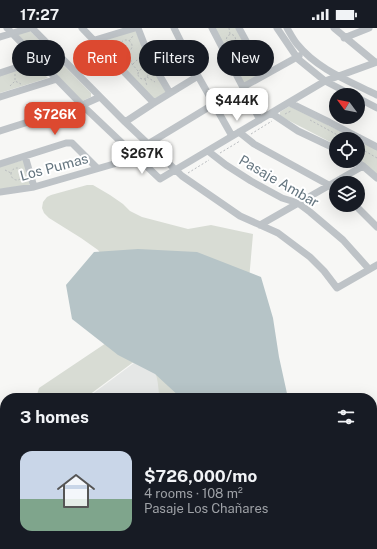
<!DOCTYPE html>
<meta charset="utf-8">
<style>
:root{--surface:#171b24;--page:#242831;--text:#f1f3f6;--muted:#9ea1a6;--line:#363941;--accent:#dc4930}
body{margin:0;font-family:"Public Sans",sans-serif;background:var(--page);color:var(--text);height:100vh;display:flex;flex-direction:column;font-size:15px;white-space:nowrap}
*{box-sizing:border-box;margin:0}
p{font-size:13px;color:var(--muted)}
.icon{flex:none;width:22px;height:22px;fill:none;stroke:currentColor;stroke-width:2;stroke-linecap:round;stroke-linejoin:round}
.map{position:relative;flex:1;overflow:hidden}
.side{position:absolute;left:0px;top:365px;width:377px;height:156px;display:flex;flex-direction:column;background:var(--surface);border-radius:16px 16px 0 0;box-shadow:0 4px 16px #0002}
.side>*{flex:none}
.banner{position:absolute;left:12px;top:12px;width:353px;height:36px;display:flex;gap:8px}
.needle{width:26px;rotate:302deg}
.controls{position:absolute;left:329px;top:60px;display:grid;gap:8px}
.controls a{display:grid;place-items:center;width:36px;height:36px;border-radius:50%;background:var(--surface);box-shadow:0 4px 16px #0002;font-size:20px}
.price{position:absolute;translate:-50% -34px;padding:0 9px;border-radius:8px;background:#fff;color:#222;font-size:13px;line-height:26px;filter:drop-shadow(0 1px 2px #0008)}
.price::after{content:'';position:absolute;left:50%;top:24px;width:12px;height:9px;margin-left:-6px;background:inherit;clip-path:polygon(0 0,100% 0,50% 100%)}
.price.active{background:var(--accent);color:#fff}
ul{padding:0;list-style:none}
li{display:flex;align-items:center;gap:12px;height:100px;padding:0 20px}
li+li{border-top:1px solid var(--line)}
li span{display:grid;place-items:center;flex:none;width:112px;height:80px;border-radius:12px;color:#555}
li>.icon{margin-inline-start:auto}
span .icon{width:48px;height:48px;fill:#fffc;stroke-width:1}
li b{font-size:17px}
h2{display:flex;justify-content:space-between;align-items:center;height:48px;padding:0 20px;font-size:17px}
.pill{padding:0 14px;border-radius:18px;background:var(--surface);box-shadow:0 4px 16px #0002;font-size:14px;line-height:36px}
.pill.active{background:var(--accent);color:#fff}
.status{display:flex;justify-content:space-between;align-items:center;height:28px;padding:0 20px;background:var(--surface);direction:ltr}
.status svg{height:11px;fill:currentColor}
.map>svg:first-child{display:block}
.built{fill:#e5e7e6}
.green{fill:#d8dcd4}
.water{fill:#b6c4c7}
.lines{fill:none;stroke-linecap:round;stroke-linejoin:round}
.path{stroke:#b9bcbf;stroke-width:1;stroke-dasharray:2 2;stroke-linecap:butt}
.minor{stroke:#bec3c7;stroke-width:7}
.labels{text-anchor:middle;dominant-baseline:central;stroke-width:4;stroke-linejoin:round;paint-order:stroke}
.street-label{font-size:14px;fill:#64757f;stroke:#fff}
</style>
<div class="status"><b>17:27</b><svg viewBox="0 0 49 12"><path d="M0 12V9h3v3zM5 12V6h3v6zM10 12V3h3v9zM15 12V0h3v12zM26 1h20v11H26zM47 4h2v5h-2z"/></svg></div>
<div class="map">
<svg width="377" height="521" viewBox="0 0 377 521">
<rect width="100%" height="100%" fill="#f7f7f5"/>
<path class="built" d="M146 326 165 361 153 370H87Z
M5 430V478L0 481V433Z"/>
<path class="green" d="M214 0H237L262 46 244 55Z
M29 2 91 65V69L82 73 18 7V5Z
M135 2 166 64 154 72 100 17 103 12Z
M34 36 48 50 0 65V47Z
M288 79H291L356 111H336V117L280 88V84Z
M358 112 377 122V147L358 131Z
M24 132 30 156 29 157 0 161V138Z
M87 157H93L110 167 123 176 130 183 142 189 188 201 211 197 253 206 249 252 283 370H155L159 367C158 349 155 340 147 324L85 370H36L39 360 118 307 107 234 98 222 81 210 49 190 44 185 42 180 43 174 47 169 51 167Z"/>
<path class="water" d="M138 221 197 224 261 249 273 290 279 329 288 370H181L155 346 118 327 72 291 66 257 94 224Z
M256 516H351L354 521H258Z"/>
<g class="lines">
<path class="path" d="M229 0 230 6
M226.5 11a4.5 4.5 0 1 1 9 0a4.5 4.5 0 1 1-9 0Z
M120 18a6 6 0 1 1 12 0a6 6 0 1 1-12 0Z
M129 13 133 8
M106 16 119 17
M233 16C232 22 235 29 241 32
M128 24 132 36 138 43
M238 38a6 6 0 1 1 12 0a6 6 0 1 1-12 0Z
M133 36 137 32H144
M138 46a5 5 0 1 1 10 0a5 5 0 1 1-10 0Z
M15 46V53L21 56
M147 49 155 54
M145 51 147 58
M10 58 15 53
M285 86 291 83
M310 92 345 111
M251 106 272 93
M358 119 377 130
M220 125 240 113
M11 146a6 6 0 1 1 12 0a6 6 0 1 1-12 0Z
M5 142 11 145
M188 145 209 132"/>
<path class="minor" d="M7 0 82 77 160 151 325 53 377 34
M32 0 125 94 182 148 240 188 278 205 310 229 324 243 337 260 377 237
M82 0 154 75
M138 0C146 23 157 44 170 65
M174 0 198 48 232 108
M212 0 260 92
M239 0 264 46
M277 0 298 31 325 53 352 67
M287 0C290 5 293 11 297 16 317 41 349 53 377 67
M334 0 375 34
M0 9 30 0
M344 10 369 0
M95 12 135 0
M0 45 39 32
M243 59 299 28
M0 69 57 51
M358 70 377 80
M290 75 329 94 377 119
M271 85 298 103 336 121
M125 94 154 75 198 48
M0 103 82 77 100 69
M239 104 254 116 336 161
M148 116 214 76
M208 123 226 137 251 153 282 170 298 175 310 184 343 212 369 241
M25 128 34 159
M355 133 363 138 377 150
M0 136 66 115H72L97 140
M0 164 34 159 138 129
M355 177 377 199
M260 197 363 138"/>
</g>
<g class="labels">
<g class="street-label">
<text transform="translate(54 139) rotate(-15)">Los Pumas</text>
<text transform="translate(279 153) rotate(30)">Pasaje Ambar</text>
</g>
</g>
</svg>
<div class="controls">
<a><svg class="needle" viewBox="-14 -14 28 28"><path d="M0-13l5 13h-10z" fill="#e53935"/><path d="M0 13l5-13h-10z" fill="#9ea1a6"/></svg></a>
<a><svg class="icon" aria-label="locate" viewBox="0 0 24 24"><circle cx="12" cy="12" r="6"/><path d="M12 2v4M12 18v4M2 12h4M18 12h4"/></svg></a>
<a><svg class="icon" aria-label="layers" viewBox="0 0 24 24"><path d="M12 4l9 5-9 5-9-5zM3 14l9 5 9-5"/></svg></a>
</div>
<b class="price" style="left:237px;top:94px">$444K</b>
<b class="price active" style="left:55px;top:108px">$726K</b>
<b class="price" style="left:142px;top:147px">$267K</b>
<div class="banner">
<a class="pill">Buy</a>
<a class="pill active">Rent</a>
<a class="pill">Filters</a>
<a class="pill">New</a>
</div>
<section class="side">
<h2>3 homes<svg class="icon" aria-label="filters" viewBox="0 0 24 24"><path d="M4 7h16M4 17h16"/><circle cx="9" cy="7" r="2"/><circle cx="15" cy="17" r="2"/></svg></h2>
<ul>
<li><span style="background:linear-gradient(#c9d6e8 60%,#7fa58c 0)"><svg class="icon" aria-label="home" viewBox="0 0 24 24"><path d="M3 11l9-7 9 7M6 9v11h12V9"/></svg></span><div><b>$726,000/mo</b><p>4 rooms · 108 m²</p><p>Pasaje Los Chañares</p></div></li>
</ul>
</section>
</div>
